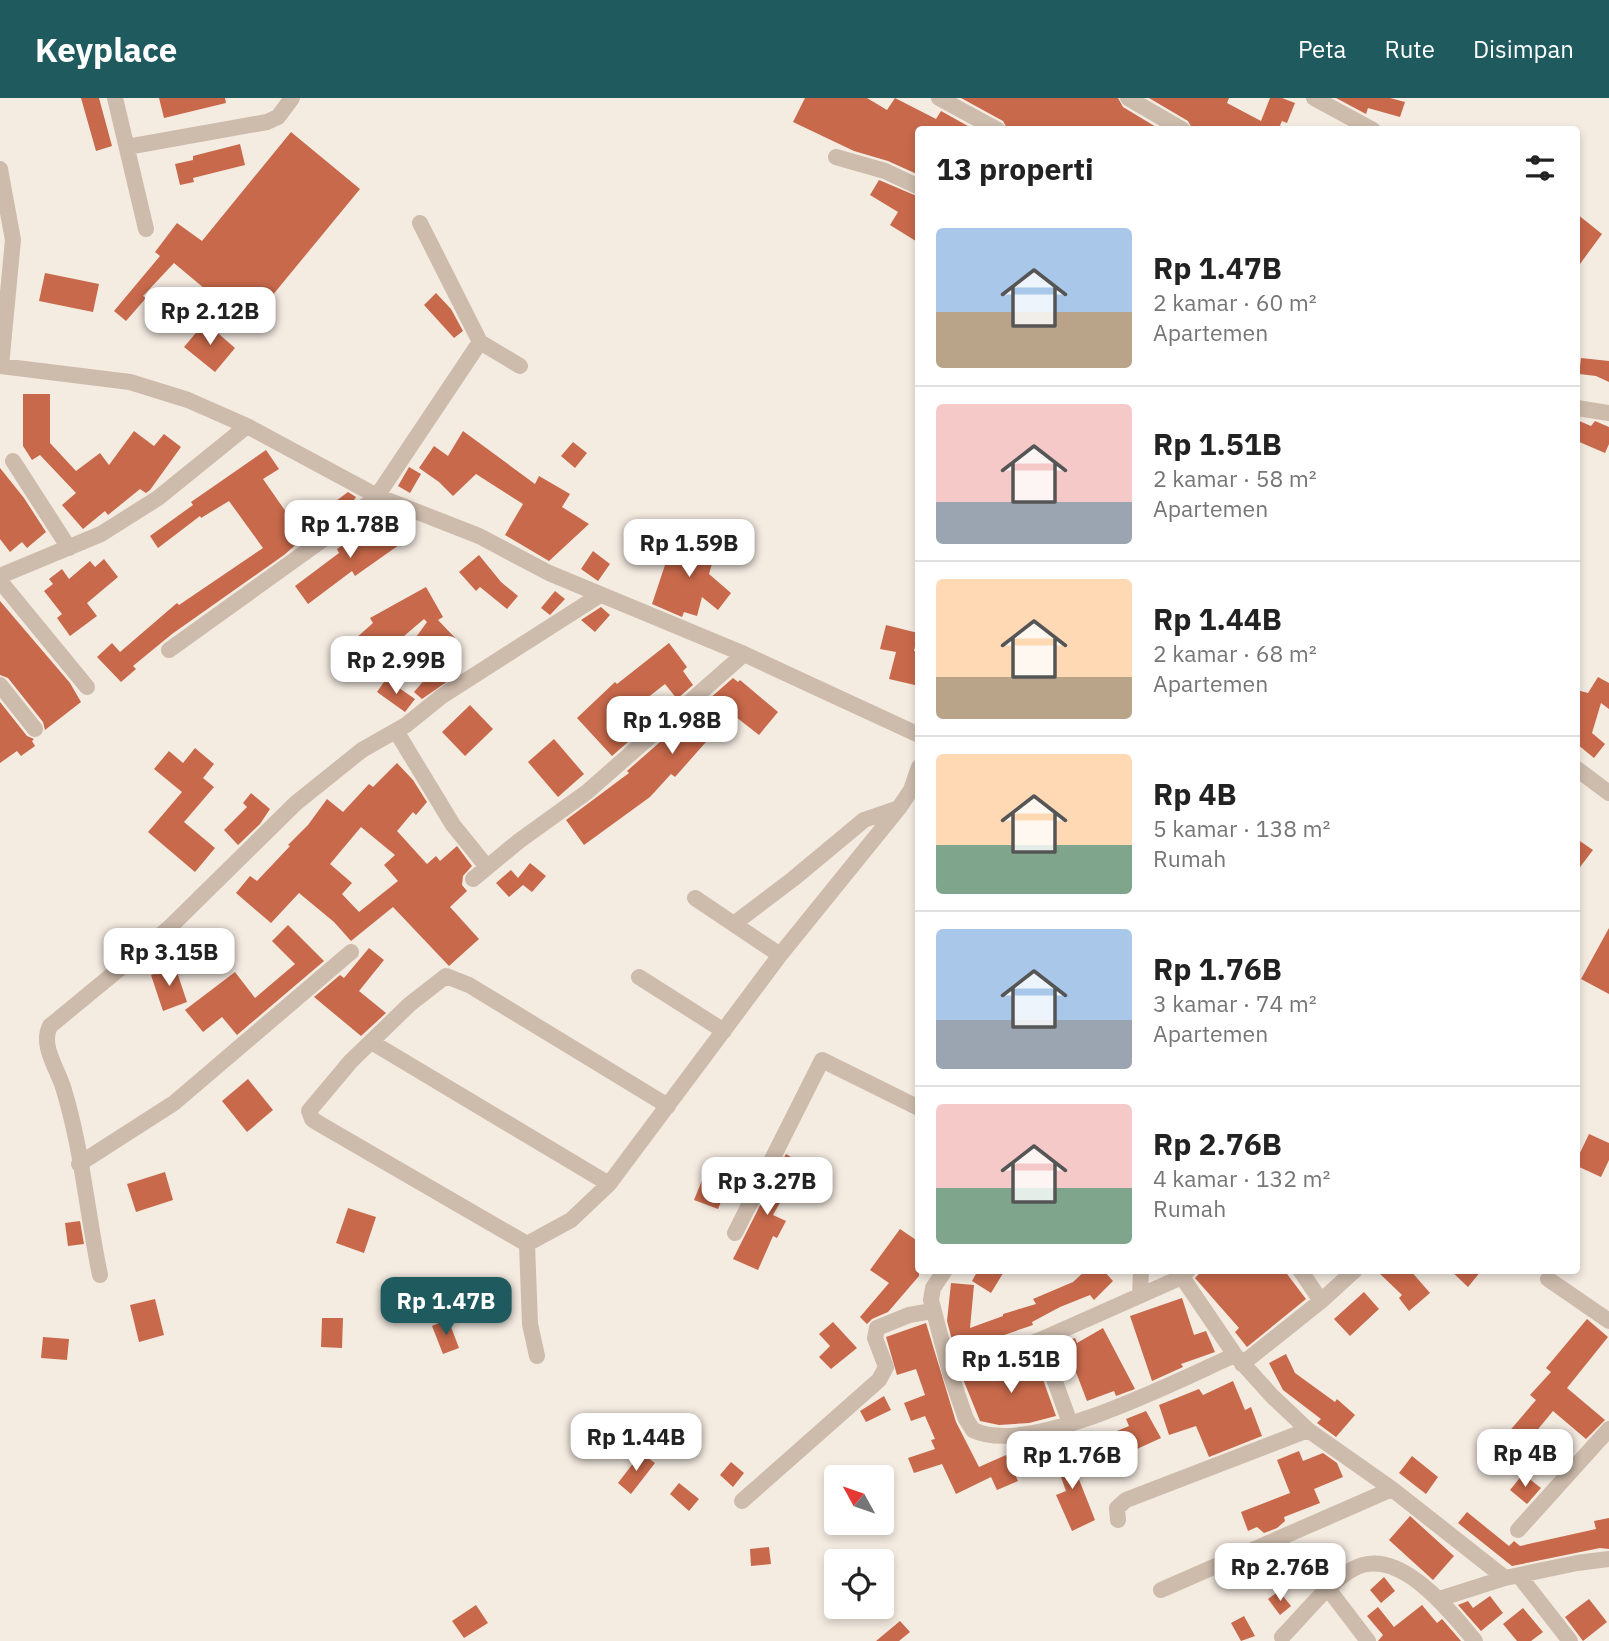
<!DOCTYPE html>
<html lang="id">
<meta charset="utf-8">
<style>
:root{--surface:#fff;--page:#f2f2f2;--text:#222;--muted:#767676;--line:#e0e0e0;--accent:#1f5a5e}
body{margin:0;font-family:"IBM Plex Sans",sans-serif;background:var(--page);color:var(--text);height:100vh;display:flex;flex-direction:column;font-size:26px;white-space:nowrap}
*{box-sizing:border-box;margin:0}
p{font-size:23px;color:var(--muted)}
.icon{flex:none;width:38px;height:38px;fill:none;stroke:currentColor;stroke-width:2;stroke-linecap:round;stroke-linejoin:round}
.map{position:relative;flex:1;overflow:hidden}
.side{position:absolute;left:915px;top:28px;width:665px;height:1148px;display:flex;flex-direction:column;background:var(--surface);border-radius:7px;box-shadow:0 4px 10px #0003}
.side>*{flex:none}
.needle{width:46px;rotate:310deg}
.tools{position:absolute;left:824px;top:1367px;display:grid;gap:14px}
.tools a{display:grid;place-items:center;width:70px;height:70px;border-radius:7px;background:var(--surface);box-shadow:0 4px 10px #0003;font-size:35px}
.price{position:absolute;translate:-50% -60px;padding:0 16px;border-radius:14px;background:#fff;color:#222;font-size:23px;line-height:46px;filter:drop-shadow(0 2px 4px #0008)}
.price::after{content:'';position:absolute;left:50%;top:42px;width:21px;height:16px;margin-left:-10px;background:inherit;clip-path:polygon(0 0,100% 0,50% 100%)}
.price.current{background:var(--accent);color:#fff}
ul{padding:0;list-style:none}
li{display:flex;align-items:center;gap:21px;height:175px;padding:0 21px}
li+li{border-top:2px solid var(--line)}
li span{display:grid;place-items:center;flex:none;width:196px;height:140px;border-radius:7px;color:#555}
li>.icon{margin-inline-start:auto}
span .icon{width:84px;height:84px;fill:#fffc;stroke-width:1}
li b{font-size:30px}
h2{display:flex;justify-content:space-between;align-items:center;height:84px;padding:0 21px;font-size:30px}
header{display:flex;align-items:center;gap:42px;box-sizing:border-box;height:98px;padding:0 35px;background:var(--accent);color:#fff}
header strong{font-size:33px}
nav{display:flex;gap:38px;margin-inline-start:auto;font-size:24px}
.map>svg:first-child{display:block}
.building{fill:#c8694b;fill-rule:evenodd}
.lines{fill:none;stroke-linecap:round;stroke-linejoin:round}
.street{stroke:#cdbbac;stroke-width:16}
</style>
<header>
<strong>Keyplace</strong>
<nav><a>Peta</a><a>Rute</a><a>Disimpan</a></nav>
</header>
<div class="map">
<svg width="1609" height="1543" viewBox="0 0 1609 1543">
<rect width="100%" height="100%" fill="#f4ebe1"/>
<path class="building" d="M81 0H99L112 48 96 53Z
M159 0H225L226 5 164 20Z
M805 0H867L887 12 895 0 936 21 941 13 975 32H919V77L888 63 854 53 793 24Z
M961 0H1118L1123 9 1161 32H1008L1003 23Z
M1149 0H1229L1227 5 1261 23 1270 0H1282L1295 5 1287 25 1282 23 1278 32H1193L1188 23Z
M1336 0H1390L1405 4 1400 19 1368 10 1366 16Z
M291 34 360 91 248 227 174 165 143 198 146 200 126 223 114 213 160 158 155 154 177 125 202 143Z
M240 46 245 67 193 80 194 84 180 87 175 66 193 62V58Z
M879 82 919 99V145L890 127 898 114 870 97Z
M1577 116 1602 136 1577 170Z
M45 175 99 186 93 214 39 203Z
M436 195 451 211 463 233 454 240 424 207Z
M205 224 235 250 215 274 184 249Z
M1581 260 1609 263V284L1596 278 1579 276Z
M23 296H50V345L76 373 100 355 109 367 134 333 154 348 164 336 181 349 150 392 146 395 140 391 108 417 105 413 83 431 62 407 76 395 40 357 32 362 23 348Z
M1577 322 1591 328 1595 323 1609 329V346L1605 355 1577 343Z
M463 333 535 386 539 378 570 396 562 409 589 426 549 463 505 437 523 406 476 376 453 398 439 384 419 370 434 348 448 358Z
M573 344 587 355 575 370 561 358Z
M266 352 279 371 263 381 293 424 296 422 308 436 284 457 172 536 133 568 136 571 121 584 97 559 112 545 120 554 177 505 179 507 263 450 229 403 201 420 200 418 158 450 150 438 193 407 191 404Z
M409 369 421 376 410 395 398 388Z
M0 370 24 400 46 434 27 450 22 444 10 454 0 441Z
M348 394 356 399 351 406 315 434 308 424Z
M381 420 399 447 355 478 352 473 308 506 295 488 339 455 337 451Z
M675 437 717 449 709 476 731 495 718 512 702 499 697 518 684 514 682 519 652 506Z
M593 453 610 466 598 483 581 471Z
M479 457 501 484 518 498 507 511 480 489 476 493 459 474Z
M104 461 118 479 87 505 97 518 70 538 57 520 62 516 44 493 53 486 49 481 62 471 69 481 90 463 95 469Z
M426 489 443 519 438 522 459 544 444 558 461 574 422 601 414 594 427 579 403 557 427 524 424 521 356 579 337 557 373 525 370 520Z
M555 493 565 501 550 517 541 510Z
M0 503 70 585 81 604 45 632 43 624 8 580 0 577Z
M601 509 610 517 595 534 581 522Z
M886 527 918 535 914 553 919 554V588L889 581 896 554 880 551Z
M669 545 687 569 683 573 693 587 677 601 665 586 637 608 652 623 612 658 577 620 615 584 617 586Z
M1598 579 1609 585V611L1601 605 1592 635 1605 646 1594 660 1577 646V592L1588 595Z
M733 580 738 584 740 582 778 614 759 637 736 619 718 641 713 636 675 679 671 676 650 699 584 747 566 722 629 675 627 673Z
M386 581 415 601 405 614 377 594Z
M0 604 27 638 34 641 32 643 35 648 21 658 17 653 0 665Z
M470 607 493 631 465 658 442 634Z
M554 641 584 676 558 699 528 664Z
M195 650 214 666 203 680 214 689 184 724 215 750 195 774 148 734 182 694 154 671 169 653 183 665Z
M397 665 413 682 427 704 416 717 413 714 397 733 427 766 436 758 440 763 457 748 472 768 463 778 462 787 467 793 450 809 479 841 449 868 393 809 351 843 334 824 299 795 271 825 236 795 250 778 257 783 290 748 288 747 308 727 327 701 343 714 369 686 373 689ZM361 729 395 757 384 767 398 783 359 814 342 796 352 785 330 766Z
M251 695 270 711 260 726 238 747 224 732 247 709 243 705Z
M1577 741 1593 752 1577 773Z
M530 765 546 778 532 794 523 787 509 799 496 785 511 772 518 780Z
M288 827 324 863 237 937 222 919 203 934 185 912 235 874 255 900 295 866 272 843Z
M1609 830V896L1581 881Z
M369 850 384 862 359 893 386 915 361 938 314 899 340 877 344 880Z
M175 868 187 904 163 913 151 877Z
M248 981 273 1012 247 1034 222 1003Z
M1589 1036 1609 1045V1062L1601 1079 1577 1068V1061Z
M786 1056 802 1066 773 1117 786 1123 777 1140 773 1138 758 1172 733 1161Z
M707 1070 731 1079 718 1111 694 1102Z
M165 1074 173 1102 136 1114 127 1086Z
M348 1110 376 1119 364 1155 336 1145Z
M80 1123 84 1146 68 1148 65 1125Z
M900 1131 919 1144V1178L888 1214 872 1221 867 1226 860 1219 889 1185 870 1172Z
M978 1172H1005L991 1195 972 1183Z
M1086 1172H1103L1113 1183 1094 1202 1090 1197 1060 1209 1032 1224 1033 1227 978 1246 980 1253 957 1261 947 1223 951 1185 974 1187 970 1230 1003 1218V1216L1036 1206 1033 1201 1073 1184Z
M1203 1172H1284L1306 1201 1247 1249 1235 1234 1239 1230 1195 1180Z
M1376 1172H1410L1430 1195 1409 1213 1399 1200 1402 1197Z
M1450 1172H1482L1468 1189Z
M1364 1194 1379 1211 1350 1238 1334 1221Z
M1182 1200 1194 1237 1206 1233 1215 1254 1181 1266 1183 1269 1152 1283 1130 1218Z
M155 1201 164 1237 139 1244 130 1207Z
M322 1220H343L342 1250 321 1249Z
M448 1221 459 1250 443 1256 432 1228Z
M1587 1221 1608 1239 1567 1290 1605 1322 1586 1341 1553 1313 1512 1363 1488 1345 1500 1331 1507 1336 1536 1302 1530 1297 1551 1274 1546 1270Z
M833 1224 857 1250 831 1271 819 1259 830 1248 819 1236Z
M926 1225 956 1324 979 1369 1006 1357 1018 1383 997 1392 991 1379 956 1396 942 1366 914 1375 908 1360 935 1351 931 1342 935 1341 925 1318 911 1323 904 1305 925 1297 916 1271 897 1277 886 1239Z
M1103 1230 1135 1291 1116 1298 1114 1293 1087 1303 1074 1269 1070 1270 1062 1244 1075 1240 1077 1245Z
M43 1239 69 1241 67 1262 41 1260Z
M1286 1256 1295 1275 1335 1304 1337 1301 1355 1317 1336 1339 1317 1325 1321 1321 1283 1292 1269 1265Z
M1035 1259 1056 1318 1029 1325 999 1327 980 1323 963 1281Z
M1233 1283 1245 1312 1251 1309 1262 1338 1209 1359 1196 1328 1169 1337 1159 1307 1199 1291 1203 1297Z
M884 1298 891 1312 866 1324 860 1313Z
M1146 1313 1161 1340 1115 1361 1105 1338 1129 1328 1126 1321Z
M1065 1346 1095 1422 1072 1433 1056 1397 1066 1393 1051 1352Z
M1299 1353 1303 1363 1323 1355 1337 1365 1343 1379 1314 1391 1320 1405 1284 1419 1285 1423 1277 1430 1264 1435 1257 1429 1248 1433 1241 1414 1290 1395 1277 1362Z
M641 1355 655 1365 631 1396 618 1385Z
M1412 1358 1438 1379 1426 1396 1399 1375Z
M731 1364 744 1375 733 1389 720 1377Z
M1523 1376 1541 1390 1527 1406 1510 1392Z
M679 1385 699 1401 689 1413 670 1396Z
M1467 1414 1509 1448 1514 1443 1520 1448 1596 1431 1594 1423 1609 1420V1451L1600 1450 1512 1468 1458 1425Z
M1410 1418 1454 1458 1433 1482 1389 1442Z
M769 1449 771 1466 751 1468 750 1451Z
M1384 1479 1395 1493 1381 1505 1370 1492Z
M1279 1493 1291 1508 1280 1517 1268 1501Z
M1490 1498 1503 1515 1481 1533 1458 1507 1468 1503 1473 1510Z
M1589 1501 1607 1524 1583 1543 1565 1519Z
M476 1507 488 1525 464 1540 452 1523Z
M1422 1507 1437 1525 1442 1521 1461 1543H1378L1383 1537 1367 1518 1378 1509 1394 1529Z
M1523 1510 1543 1534 1531 1543H1517L1503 1526Z
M1244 1518 1255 1538 1241 1543 1231 1525Z
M900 1523 910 1534 899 1543H876Z"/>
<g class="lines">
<path class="street" d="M115 0 146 131
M939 0 998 32
M1128 0 1183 32
M1314 0 1373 32
M127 49 267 24 278 19 292 0
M836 59 885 73 919 89
M0 71 13 142 1 268
M480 244 520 268
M0 268 130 284 188 302 247 328 377 398 479 438 549 475 744 556 919 637
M1577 310 1609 315
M13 363 69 450
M0 478 101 436 158 400 247 328
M0 483 87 589
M169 552 339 430 377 398 480 244 420 125
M0 587 35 631
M396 633 453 727 487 769
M1577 671 1609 695
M473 781 519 743 587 694 744 556
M695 800 780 857
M735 825 793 781 864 722 896 711
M639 879 724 933
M373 945 609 1086
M668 1008 469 887 446 878 410 906 351 963 309 1013 312 1021 318 1025 527 1146 571 1122 609 1086 780 857 899 710 911 692 919 669
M79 1066 174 1005 351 854
M735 1135 822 962 919 1010
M527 1146 530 1226 537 1258
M945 1172 933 1190 931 1202 950 1275
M1175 1172 1182 1179 1040 1242 950 1275 966 1321 973 1332C1030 1360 1180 1281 1235 1257
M1188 1172 1182 1179 1235 1257 1272 1298 1308 1332 1392 1391 1505 1480 1577 1465 1609 1461
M1300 1172 1321 1203 1355 1172
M100 1177C87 1115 82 1050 63 989 57 970 40 947 50 928L169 830 296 705 362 652 406 627 442 598 600 497
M1548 1181 1609 1223
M1140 1198 1141 1172
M1040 1242 1070 1325
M1242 1266 1321 1203
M742 1403 879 1282 886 1269 875 1240 877 1230 909 1217 932 1213
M1118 1422 1117 1410 1126 1402 1308 1332
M1518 1432 1609 1331
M1520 1479 1570 1543
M1161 1492 1392 1391
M1329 1492 1368 1543
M1439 1501 1505 1480
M1282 1539C1302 1519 1329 1484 1353 1471 1398 1446 1450 1513 1475 1543"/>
</g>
</svg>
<div class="tools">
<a><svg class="needle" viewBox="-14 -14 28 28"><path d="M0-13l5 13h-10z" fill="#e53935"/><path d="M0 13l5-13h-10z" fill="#767676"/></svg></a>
<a><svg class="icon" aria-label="locate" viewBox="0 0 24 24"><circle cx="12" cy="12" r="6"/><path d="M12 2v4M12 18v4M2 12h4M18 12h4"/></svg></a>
</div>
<b class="price" style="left:210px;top:249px">Rp 2.12B</b>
<b class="price" style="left:350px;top:462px">Rp 1.78B</b>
<b class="price" style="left:689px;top:481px">Rp 1.59B</b>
<b class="price" style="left:396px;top:598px">Rp 2.99B</b>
<b class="price" style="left:672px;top:658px">Rp 1.98B</b>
<b class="price" style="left:169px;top:890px">Rp 3.15B</b>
<b class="price" style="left:767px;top:1119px">Rp 3.27B</b>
<b class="price current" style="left:446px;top:1239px">Rp 1.47B</b>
<b class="price" style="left:1011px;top:1297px">Rp 1.51B</b>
<b class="price" style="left:636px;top:1375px">Rp 1.44B</b>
<b class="price" style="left:1525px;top:1391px">Rp 4B</b>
<b class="price" style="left:1072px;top:1393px">Rp 1.76B</b>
<b class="price" style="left:1280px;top:1505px">Rp 2.76B</b>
<section class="side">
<h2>13 properti<svg class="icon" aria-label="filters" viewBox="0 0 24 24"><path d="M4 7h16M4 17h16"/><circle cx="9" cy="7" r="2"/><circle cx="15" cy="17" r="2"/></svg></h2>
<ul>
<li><span style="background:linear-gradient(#a9c7e8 60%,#b9a48a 0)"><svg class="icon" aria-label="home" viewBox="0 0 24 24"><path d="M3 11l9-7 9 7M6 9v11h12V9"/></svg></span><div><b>Rp 1.47B</b><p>2 kamar · 60 m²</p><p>Apartemen</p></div></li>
<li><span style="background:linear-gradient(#f6c9c9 70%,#9aa5b1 0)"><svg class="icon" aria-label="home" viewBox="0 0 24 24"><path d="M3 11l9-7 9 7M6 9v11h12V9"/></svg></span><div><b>Rp 1.51B</b><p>2 kamar · 58 m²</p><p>Apartemen</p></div></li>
<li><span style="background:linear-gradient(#ffd9b3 70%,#b9a48a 0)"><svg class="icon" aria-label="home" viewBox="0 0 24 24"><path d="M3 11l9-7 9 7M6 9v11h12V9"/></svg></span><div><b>Rp 1.44B</b><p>2 kamar · 68 m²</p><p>Apartemen</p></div></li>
<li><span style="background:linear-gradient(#ffd9b3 65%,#7fa58c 0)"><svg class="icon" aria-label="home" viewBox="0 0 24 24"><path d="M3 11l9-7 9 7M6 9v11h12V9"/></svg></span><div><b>Rp 4B</b><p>5 kamar · 138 m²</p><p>Rumah</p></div></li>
<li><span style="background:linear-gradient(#a9c7e8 65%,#9aa5b1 0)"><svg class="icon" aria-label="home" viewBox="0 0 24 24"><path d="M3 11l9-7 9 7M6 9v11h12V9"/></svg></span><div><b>Rp 1.76B</b><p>3 kamar · 74 m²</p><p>Apartemen</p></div></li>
<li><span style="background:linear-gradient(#f6c9c9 60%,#7fa58c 0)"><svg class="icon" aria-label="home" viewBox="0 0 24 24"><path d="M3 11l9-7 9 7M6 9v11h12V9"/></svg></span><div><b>Rp 2.76B</b><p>4 kamar · 132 m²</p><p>Rumah</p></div></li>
</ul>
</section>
</div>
